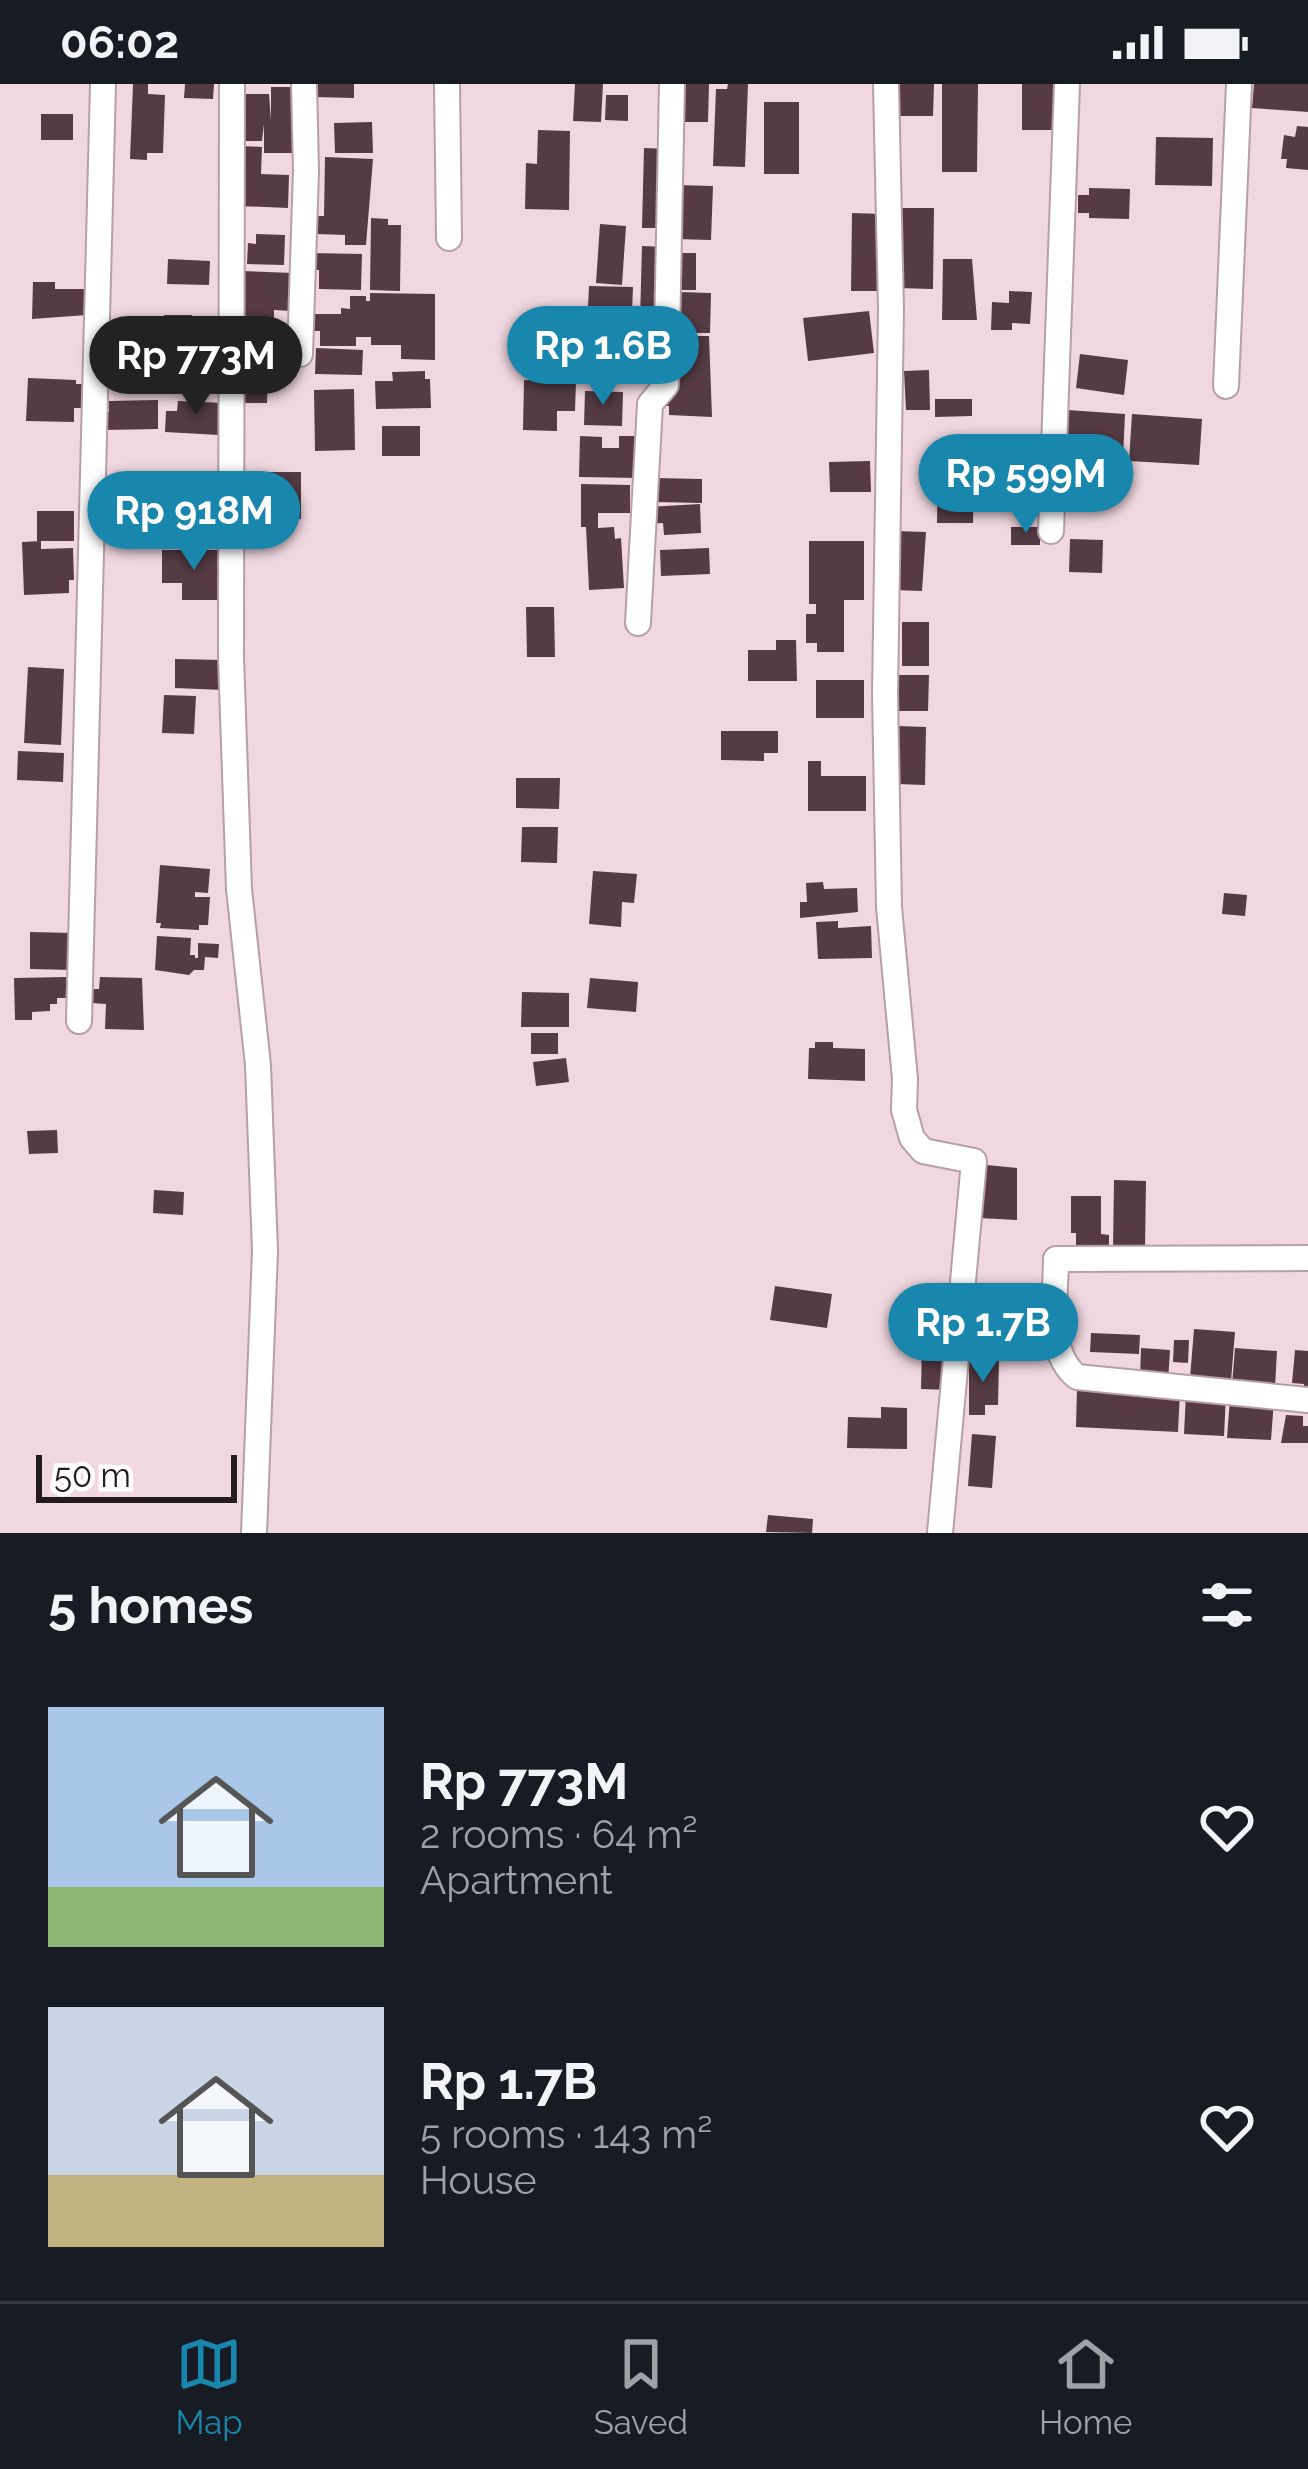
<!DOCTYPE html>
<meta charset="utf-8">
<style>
:root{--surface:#171b24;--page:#20242c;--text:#f1f3f6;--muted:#9ea1a6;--line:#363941;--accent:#1986ad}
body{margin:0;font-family:Raleway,sans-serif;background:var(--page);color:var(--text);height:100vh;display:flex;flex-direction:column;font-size:45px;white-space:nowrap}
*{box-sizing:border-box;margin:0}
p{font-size:39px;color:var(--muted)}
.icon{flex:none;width:66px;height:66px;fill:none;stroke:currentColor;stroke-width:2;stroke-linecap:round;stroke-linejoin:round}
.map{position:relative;height:1449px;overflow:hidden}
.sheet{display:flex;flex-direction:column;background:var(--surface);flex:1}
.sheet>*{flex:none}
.scale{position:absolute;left:36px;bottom:30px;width:201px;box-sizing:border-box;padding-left:12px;border:6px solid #241b1e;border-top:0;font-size:33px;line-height:42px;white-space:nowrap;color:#241b1e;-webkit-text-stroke:9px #fff;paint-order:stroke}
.price{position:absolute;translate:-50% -102px;padding:0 27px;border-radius:42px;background:var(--accent);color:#fff;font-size:39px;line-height:78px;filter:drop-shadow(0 3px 6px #0008)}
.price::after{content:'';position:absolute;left:50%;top:72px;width:36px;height:27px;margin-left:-18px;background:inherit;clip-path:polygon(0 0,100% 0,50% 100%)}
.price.active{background:#222;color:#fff}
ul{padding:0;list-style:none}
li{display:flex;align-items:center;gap:36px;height:300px;padding:0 48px}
li span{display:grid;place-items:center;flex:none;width:336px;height:240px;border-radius:0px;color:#555}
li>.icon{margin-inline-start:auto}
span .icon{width:144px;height:144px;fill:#fffc;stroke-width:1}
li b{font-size:51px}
h2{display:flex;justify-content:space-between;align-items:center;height:144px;padding:0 48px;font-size:51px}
.status{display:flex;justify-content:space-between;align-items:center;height:84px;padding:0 60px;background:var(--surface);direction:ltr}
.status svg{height:33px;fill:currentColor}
.dock{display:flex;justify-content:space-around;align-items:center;height:168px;border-top:3px solid var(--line);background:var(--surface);font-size:33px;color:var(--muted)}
.dock a{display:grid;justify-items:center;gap:6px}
.dock .active{color:var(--accent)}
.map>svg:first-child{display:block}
.building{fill:#563b44}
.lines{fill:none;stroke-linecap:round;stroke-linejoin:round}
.street-casing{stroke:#b79fa7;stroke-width:28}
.street{stroke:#fff;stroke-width:24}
</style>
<div class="status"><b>06:02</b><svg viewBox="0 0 49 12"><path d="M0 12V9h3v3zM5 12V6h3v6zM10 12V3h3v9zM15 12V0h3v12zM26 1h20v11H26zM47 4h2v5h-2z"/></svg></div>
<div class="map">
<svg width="1308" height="1449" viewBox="0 0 1308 1449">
<rect width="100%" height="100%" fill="#f1d8e0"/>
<path class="building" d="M133 0H148V10L165 11 163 69H147V76L130 75Z
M185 0H214L213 15 184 14Z
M313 0H354V14L313 13Z
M575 0H603L601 38 573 37Z
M676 0H709L708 38H675Z
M728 0H748L745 83 713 82 716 5H727Z
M899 0H934L933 32H899Z
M942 0H978L977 88H942Z
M1022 0H1064V46H1022Z
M1254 0H1308V28L1252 24Z
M271 3H299L298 69H264V40L262 57H239V10H269L271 36Z
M606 11H628V37L605 36Z
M764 18H799V90H764Z
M41 30H73V56H41Z
M372 38 373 69H335L334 39Z
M1297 42 1308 43V86L1286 84 1287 75H1281L1284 51 1295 53Z
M538 46 570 47 569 126 525 125 526 79 537 80Z
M1156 53 1213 54 1212 102 1155 101Z
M241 62 262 63 261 90 289 91 288 124 239 122Z
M644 64 668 65 666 144H642Z
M325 73 373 75 366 161H345V151L317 150V132H324Z
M675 101 713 102 711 156 674 155Z
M1089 104 1130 105 1129 135 1089 134V129H1078V111H1089Z
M899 124H934L933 205 897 204Z
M852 129 883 130 881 207H851Z
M371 134 388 135V141H401L400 207 370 206Z
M600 140 626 142 622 201 596 199Z
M256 150 285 151 284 181 247 180 248 159 256 160Z
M642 162 668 163 666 237 640 236Z
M310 169 362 170 361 206 319 205V186H310Z
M676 169H696V206H676Z
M168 175 210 177 209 201 167 200Z
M943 175H972L977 236H942Z
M240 187 293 189 292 227 274 226V244L239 242Z
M33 198H55V205H87V231L32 235Z
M589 202 633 203 631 256H661V299H631V265L600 264 601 223H588Z
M1009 207 1032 208 1030 240 1012 239V246H991L992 218 1009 219Z
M678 208 711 209 710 249H677Z
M370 209 435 210V276L401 275V261H371V253H356V262H320V247H313V230H341V224L350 225V212H366V217H370Z
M869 227 874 269 808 277 803 234Z
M164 231H192V243L222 244 218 272H191V281L163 280Z
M124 244H146V253H154V279H148V292H112V280H103V254H124Z
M675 252H709L712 333 669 331V322H664L665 309 675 310Z
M238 264 269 265 267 319H237Z
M316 264 363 266 362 291 315 290Z
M1080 270 1128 276 1124 311 1076 304Z
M929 286 930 326H906L904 287Z
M425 287V295H430L431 324 376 325 375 297H393L392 288Z
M28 294 76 296V300H88L87 324H74V338L26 337Z
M524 296 576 297 575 327H557V347L523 346Z
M354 305 355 366 315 367 314 306Z
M585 307 623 308 622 342 584 341Z
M935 315H972V332L935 333Z
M158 316V345L104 346V328H109V317Z
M178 317 225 319 219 351 165 348 166 327H177Z
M1068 326 1125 330 1123 373 1099 372 1100 360 1066 358Z
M1132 330 1202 335 1199 381 1129 377Z
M382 342H420V372H382Z
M580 352 602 353V364H619V352H638V394L579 393Z
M983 372H1008L1007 380H1043V400H1032V409H983Z
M938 375 974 376 973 439H937Z
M870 377 871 408H830L829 378Z
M255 388H301V435H255Z
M655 394 702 395V419L654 418Z
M113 397H136V418H114Z
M581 400 630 401V429H598V444L614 443 615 455 621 454 624 504 589 506 586 443H581Z
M700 420 701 449 664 451 663 439 648 440 647 423Z
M37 427H74V457H37Z
M162 427H178L176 463 160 462Z
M182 433 223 434V450L215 449V465L181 464Z
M1011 443H1040V461H1011Z
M896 447 926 448 922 507 893 506Z
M1070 455 1103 456 1102 489 1069 488Z
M41 457V465L73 464 74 496H69V509L24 511 22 458Z
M809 457H864V516H844V568H817V559H806V530H816V520H809Z
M709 464 710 490 661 492 660 466Z
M162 466H221V516H182V499H162Z
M526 523H554L555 573H527Z
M902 538H929V582H902Z
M776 556H796L797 597H748V566H776Z
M175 575 223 576V606L175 604Z
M28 583 64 585 61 661 24 659Z
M899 591H929L928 627H898Z
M816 596H864V634H816Z
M164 611 196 612 194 650 162 649Z
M898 642 926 643 925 701 897 700Z
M721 647H778V669H764V677L721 676Z
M18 667 64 669 63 698 17 696Z
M808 677H821V692H866V727H808Z
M516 694H560L559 725 516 724Z
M522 743H558L557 779 521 778Z
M160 781 210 785 208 809 195 808V813H210L208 841H199V846L160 844 161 839H156Z
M593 787 637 790 634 819 622 818 621 843 589 840Z
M823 798 824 805 857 804 858 828 800 834V818H807L806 799Z
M1224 809 1247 811 1245 832 1222 830Z
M838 837V844L871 842 872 874 818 875 816 838Z
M30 848 74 849 73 886 30 885Z
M157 852 191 854 190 871H195V874H198V859L219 860 218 874 205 873 204 886H194L189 891 155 886Z
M66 893V914H57V920H50V927L32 928V936H15L14 894Z
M100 893 142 894 144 946 105 945 106 920 91 919V905H99Z
M590 894 638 898 636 928 587 924Z
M522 908 569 909V943H521Z
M531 949H558V970H531Z
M815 958H833V964L865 965V997L808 995 809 964H815Z
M566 974 569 998 536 1002 533 978Z
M57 1046 58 1069 29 1070 27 1047Z
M987 1081 1017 1084V1136L979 1134Z
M1114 1096 1146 1097 1145 1166 1113 1165Z
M154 1106 184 1108 183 1131 153 1129Z
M1071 1112H1101V1150L1109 1151V1170H1076V1149H1071Z
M775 1202 832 1210 827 1244 770 1236Z
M1194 1245 1235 1248 1231 1297 1190 1294Z
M1091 1249 1140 1251 1139 1270 1090 1268Z
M1174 1256H1189L1188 1279 1173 1278Z
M922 1261 950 1262 948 1306 921 1305Z
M1141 1264 1170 1266 1168 1297 1140 1296Z
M1235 1264 1277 1267 1275 1303 1232 1301Z
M1295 1266 1308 1267V1307H1304V1300L1292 1299Z
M969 1275H999L998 1321H985V1331H969Z
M1077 1303 1180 1308 1178 1348 1076 1343Z
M1186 1309 1226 1311 1224 1352 1184 1350Z
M1230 1314 1274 1316 1271 1356 1227 1354Z
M881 1323 907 1324V1365L847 1364 848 1333 881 1334Z
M1286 1331 1303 1332V1342H1308V1359H1281Z
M972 1350 996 1352 992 1404 968 1402Z
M768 1431 813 1435 812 1449 766 1448Z"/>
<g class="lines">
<g class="street-casing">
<path id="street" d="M232 0 231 573 239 805 258 981 265 1167 254 1449
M447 0 449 154
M886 0 891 226 885 609 889 823 905 995 904 1026 912 1054 923 1067 974 1077 940 1449
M300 270 306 87 304 0
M1226 302 1239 0
M1051 447 1067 0
M638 539 650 320 666 301 672 0
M79 937 103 0
M1308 1174 1056 1175C1056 1214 1045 1267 1077 1293L1308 1316"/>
</g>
<use href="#street" class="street"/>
</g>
</svg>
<div class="scale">50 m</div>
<b class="price" style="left:603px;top:324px">Rp 1.6B</b>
<b class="price active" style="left:196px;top:334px">Rp 773M</b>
<b class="price" style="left:1026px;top:452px">Rp 599M</b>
<b class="price" style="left:194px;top:489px">Rp 918M</b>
<b class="price" style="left:983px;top:1301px">Rp 1.7B</b>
</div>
<section class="sheet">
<h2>5 homes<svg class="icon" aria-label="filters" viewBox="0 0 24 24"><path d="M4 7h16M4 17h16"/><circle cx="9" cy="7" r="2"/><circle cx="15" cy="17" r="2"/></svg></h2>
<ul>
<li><span style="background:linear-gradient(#a9c7e8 75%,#8fb573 0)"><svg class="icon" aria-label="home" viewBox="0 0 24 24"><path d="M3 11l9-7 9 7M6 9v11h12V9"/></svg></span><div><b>Rp 773M</b><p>2 rooms · 64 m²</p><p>Apartment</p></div><svg class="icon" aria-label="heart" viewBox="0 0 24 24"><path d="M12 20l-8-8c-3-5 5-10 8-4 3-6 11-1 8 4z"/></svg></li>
<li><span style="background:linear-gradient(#c9d6e8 70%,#c2b280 0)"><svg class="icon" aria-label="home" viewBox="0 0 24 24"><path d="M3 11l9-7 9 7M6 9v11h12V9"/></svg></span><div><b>Rp 1.7B</b><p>5 rooms · 143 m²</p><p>House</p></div><svg class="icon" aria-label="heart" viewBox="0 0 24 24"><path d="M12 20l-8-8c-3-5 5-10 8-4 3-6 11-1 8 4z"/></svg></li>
</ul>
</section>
<nav class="dock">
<a class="active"><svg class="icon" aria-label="map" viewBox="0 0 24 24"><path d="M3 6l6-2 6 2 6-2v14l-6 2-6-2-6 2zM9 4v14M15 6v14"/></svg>Map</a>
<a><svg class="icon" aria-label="saved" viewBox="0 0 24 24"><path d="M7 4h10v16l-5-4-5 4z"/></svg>Saved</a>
<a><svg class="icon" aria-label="home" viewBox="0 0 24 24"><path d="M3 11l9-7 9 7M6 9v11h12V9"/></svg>Home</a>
</nav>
